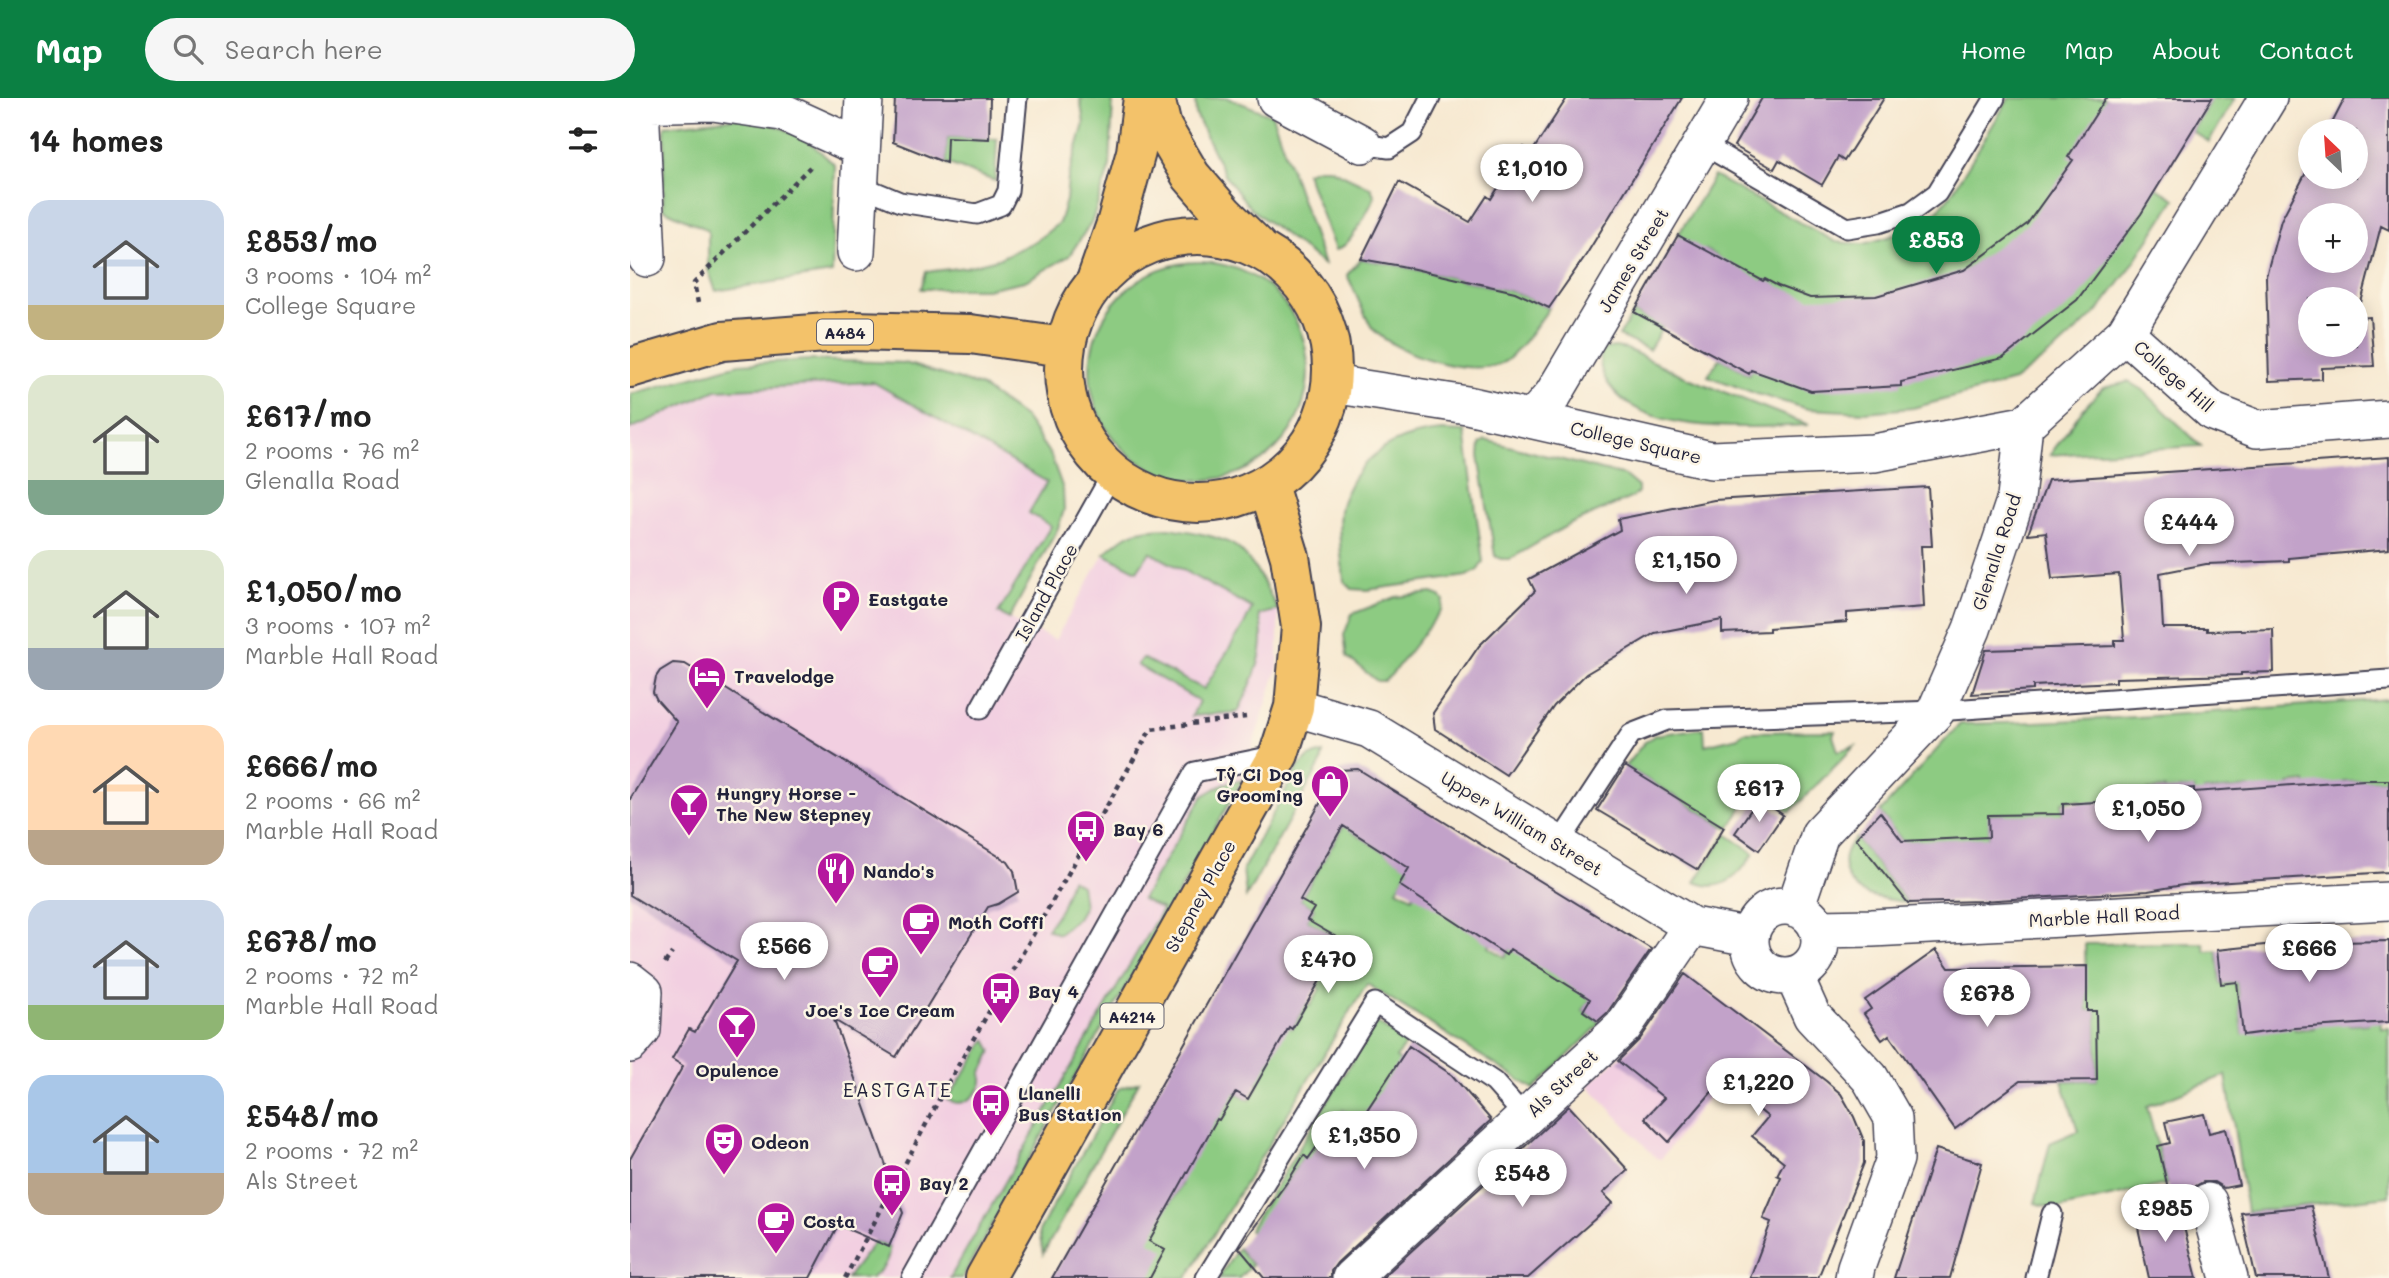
<!DOCTYPE html>
<meta charset="utf-8">
<style>
:root{--surface:#fff;--page:#f6f6f6;--text:#222;--muted:#767676;--accent:#0b8043}
body{margin:0;font-family:Mali,sans-serif;background:var(--page);color:var(--text);height:100vh;display:flex;flex-direction:column;font-size:26px;white-space:nowrap}
*{box-sizing:border-box;margin:0}
p{font-size:23px;color:var(--muted)}
.icon{flex:none;width:38px;height:38px;fill:none;stroke:currentColor;stroke-width:2;stroke-linecap:round;stroke-linejoin:round}
.map{position:relative;flex:1;overflow:hidden}
.panel{display:flex;flex-direction:column;background:var(--surface);width:630px}
.panel>*{flex:none}
.needle{width:46px;rotate:335deg}
.controls{position:absolute;left:1668px;top:21px;display:grid;gap:14px}
.controls a{display:grid;place-items:center;width:70px;height:70px;border-radius:50%;background:var(--surface);box-shadow:0 4px 18px #0003;font-size:35px}
.price{position:absolute;translate:-50% -60px;padding:0 16px;border-radius:24px;background:#fff;color:#222;font-size:23px;line-height:46px;filter:drop-shadow(0 2px 4px #0008)}
.price::after{content:'';position:absolute;left:50%;top:42px;width:21px;height:16px;margin-left:-10px;background:inherit;clip-path:polygon(0 0,100% 0,50% 100%)}
.price.active{background:var(--accent);color:#fff}
ul{padding:0;list-style:none}
li{display:flex;align-items:center;gap:21px;height:175px;padding:0 28px}
li span{display:grid;place-items:center;flex:none;width:196px;height:140px;border-radius:21px;color:#555}
li>.icon{margin-inline-start:auto}
span .icon{width:84px;height:84px;fill:#fffc;stroke-width:1}
li b{font-size:30px}
h2{display:flex;justify-content:space-between;align-items:center;height:84px;padding:0 28px;font-size:30px}
header{display:flex;align-items:center;gap:42px;box-sizing:border-box;height:98px;padding:0 35px;background:var(--accent);color:#fff}
header strong{font-size:33px}
nav{display:flex;gap:38px;margin-inline-start:auto;font-size:24px}
.search{width:490px;height:63px;background:var(--page);display:flex;align-items:center;gap:18px;box-sizing:border-box;padding:0 24px;border-radius:38px;color:var(--muted);font-size:26px}
main{display:flex;flex:1;min-height:0}
.map>svg:first-child{display:block}
.built{fill:#f2cfe1}
.green{fill:#8dcb82;stroke:#58765e;stroke-width:2}
.building{fill:#c2a2c9;fill-rule:evenodd}
.lines{fill:none;stroke-linecap:round;stroke-linejoin:round}
.service-casing{stroke:#424052;stroke-width:23}
.minor-casing{stroke:#424052;stroke-width:40}
.primary-casing{stroke:#424052;stroke-width:42}
.path{stroke:#424052;stroke-width:4.5;stroke-dasharray:5 5;stroke-linecap:butt}
.service{stroke:#fff;stroke-width:19}
.minor{stroke:#fff;stroke-width:37}
.primary{stroke:#f3c26a;stroke-width:38}
.labels{text-anchor:middle;dominant-baseline:central;stroke-width:5;stroke-linejoin:round;paint-order:stroke}
.shield{fill:#fcf5e5;stroke:#63616e;stroke-width:2}
.shield-label{font-size:16px;font-weight:bold;fill:#22223b}
.street-label{font-size:18px;fill:#22223b;stroke:#fcf5e5}
.poi-label{font-size:18px;font-weight:bold;fill:#22223b;stroke:#fcf5e5;text-anchor:start}
.neighbourhood-label{font-size:19px;letter-spacing:2px;fill:#22223b;stroke:#fcf5e5}
</style>
<header>
<strong>Map</strong>
<div class="search"><svg class="icon" aria-label="search" viewBox="0 0 24 24"><circle cx="10" cy="10" r="6"/><path d="M15 15l6 6"/></svg>Search here</div>
<nav><a>Home</a><a>Map</a><a>About</a><a>Contact</a></nav>
</header>
<main>
<section class="panel">
<h2>14 homes<svg class="icon" aria-label="filters" viewBox="0 0 24 24"><path d="M4 7h16M4 17h16"/><circle cx="9" cy="7" r="2"/><circle cx="15" cy="17" r="2"/></svg></h2>
<ul>
<li><span style="background:linear-gradient(#c9d6e8 75%,#c2b280 0)"><svg class="icon" aria-label="home" viewBox="0 0 24 24"><path d="M3 11l9-7 9 7M6 9v11h12V9"/></svg></span><div><b>£853/mo</b><p>3 rooms · 104 m²</p><p>College Square</p></div></li>
<li><span style="background:linear-gradient(#dfe7d0 75%,#7fa58c 0)"><svg class="icon" aria-label="home" viewBox="0 0 24 24"><path d="M3 11l9-7 9 7M6 9v11h12V9"/></svg></span><div><b>£617/mo</b><p>2 rooms · 76 m²</p><p>Glenalla Road</p></div></li>
<li><span style="background:linear-gradient(#dfe7d0 70%,#9aa5b1 0)"><svg class="icon" aria-label="home" viewBox="0 0 24 24"><path d="M3 11l9-7 9 7M6 9v11h12V9"/></svg></span><div><b>£1,050/mo</b><p>3 rooms · 107 m²</p><p>Marble Hall Road</p></div></li>
<li><span style="background:linear-gradient(#ffd9b3 75%,#b9a48a 0)"><svg class="icon" aria-label="home" viewBox="0 0 24 24"><path d="M3 11l9-7 9 7M6 9v11h12V9"/></svg></span><div><b>£666/mo</b><p>2 rooms · 66 m²</p><p>Marble Hall Road</p></div></li>
<li><span style="background:linear-gradient(#c9d6e8 75%,#8fb573 0)"><svg class="icon" aria-label="home" viewBox="0 0 24 24"><path d="M3 11l9-7 9 7M6 9v11h12V9"/></svg></span><div><b>£678/mo</b><p>2 rooms · 72 m²</p><p>Marble Hall Road</p></div></li>
<li><span style="background:linear-gradient(#a9c7e8 70%,#b9a48a 0)"><svg class="icon" aria-label="home" viewBox="0 0 24 24"><path d="M3 11l9-7 9 7M6 9v11h12V9"/></svg></span><div><b>£548/mo</b><p>2 rooms · 72 m²</p><p>Als Street</p></div></li>
</ul>
</section>
<div class="map">
<svg width="1759" height="1180" viewBox="0 0 1759 1180">
<rect width="100%" height="100%" fill="#fcf5e5"/>
<filter id="ink" filterUnits="userSpaceOnUse"><feTurbulence type="fractalNoise" baseFrequency=".0143" numOctaves="2"/><feDisplacementMap in="SourceGraphic" scale="14" xChannelSelector="R" yChannelSelector="G"/><feConvolveMatrix kernelMatrix="1 2 1 2 8 2 1 2 1" color-interpolation-filters="sRGB"/></filter>
<filter id="wash" filterUnits="userSpaceOnUse"><feTurbulence type="fractalNoise" baseFrequency=".00686" numOctaves="4" result="noise"/><feDisplacementMap in="SourceGraphic" scale="28" xChannelSelector="R" yChannelSelector="G"/><feGaussianBlur stdDeviation="1.57" result="paint"/><feColorMatrix in="noise" values="0 0 0 0 0 0 0 0 0 0 0 0 0 0 0 0 0 1.4 0 .05"/><feComposite in="paint" operator="in"/></filter>
<g filter="url(#wash)">
<rect width="100%" height="100%" fill="#f7e9d1"/>
<path class="built" d="M179 262 275 265 350 288 395 320 421 358 433 391 434 412 428 430 380 521 425 542 474 456 490 442 505 432 540 430 568 434 604 448 632 480 648 512V569L612 682 332 1180H0V296L109 266Z
M1062 881 1130 932 1031 1061 1026 1060 958 987 1032 921Z"/>
<path class="green" d="M450 0H483L480 68 462 123 439 158 395 183 356 191H291L296 174 336 169 368 161 406 143 429 125 436 102 438 80 454 26Z
M565 0H598L642 17 694 167 620 110 594 76 566 17Z
M1379 0H1474L1508 23 1527 90 1545 101 1499 172 1468 213 1429 249 1384 283 1283 310 1235 314 1178 311 1127 296 1078 278 1090 260 1119 276 1140 237 1112 222 1091 161 1076 152 1054 191 1048 137 1084 78 1206 144 1234 146 1258 139 1280 131 1303 118 1320 98Z
M1571 0H1605L1579 44 1562 33 1579 5Z
M122 18 174 39 205 67 202 175 86 193 78 172V132L33 111 35 28Z
M317 39 367 41 365 83 316 65Z
M688 70H699L741 90 745 99C737 113 721 150 705 152L676 74Z
M731 161 771 168 885 194 919 210C910 223 886 258 874 264 844 281 765 256 743 231 735 221 724 190 717 177Z
M460 273a109 109 0 1 1 218 0a109 109 0 1 1-218 0Z
M1004 214 1033 229 1019 252 989 238Z
M985 249 997 251 1058 280 1179 327C1123 329 1014 339 979 287 971 275 968 265 972 251Z
M179 262 275 265 350 288 395 320 421 358 433 391 434 412 428 430 379 521 368 515 421 428 399 415 417 384 243 284 86 292 0 331 1 296 109 266Z
M1498 284 1512 291 1571 348 1420 357 1453 311 1473 290Z
M812 333 835 334 853 464 847 473 837 478 737 492 722 491 714 483C712 461 707 435 710 413 711 402 717 393 722 383 743 349 773 336 812 333Z
M855 342 995 378 1008 389V394L1003 399 940 426 880 461H871L865 458 849 358 850 346Z
M540 430C558 433 590 438 605 448 623 461 638 493 648 512L629 517C639 552 623 583 608 614L562 618 569 603 507 567 512 560 574 591 614 527 622 510 520 454 507 473 474 456C501 431 504 432 540 430Z
M802 495 810 498 814 503 812 511 761 577 754 583H747L717 559 714 537 722 516 766 499Z
M1759 601V682L1713 683 1715 718 1679 721 1676 684 1659 686 1661 721 1619 690 1574 693 1576 727H1566L1564 691H1549L1537 730 1535 691 1518 692 1519 732 1509 733 1507 702H1491L1454 738 1451 702 1432 704 1435 739 1375 740 1374 717H1359V741L1273 744 1250 714 1330 626C1473 624 1617 611 1759 601Z
M1074 630 1075 647 1108 639 1113 634 1205 633 1203 638 1208 653 1225 648 1160 714 1124 689 1099 731 995 668 1014 645 1025 637Z
M693 655 691 665 616 799 613 771 667 671 679 659Z
M612 682 332 1180H320L532 811 512 801 573 698 593 686Z
M733 716 722 734 780 769 767 791 782 799 805 760 864 840 859 849 875 859 900 821 978 873 953 913 971 925 904 991 737 886 557 1180H518L493 1129 540 1105 551 1087 563 1008 588 1022 600 1002 582 981 620 1002 629 986 590 964 624 909 662 931 673 914 635 891 639 884 680 908 690 891 651 865 691 879 713 843 677 822 684 810 670 802 720 717Z
M1096 736 1124 755C1110 777 1093 796 1065 784Z
M1226 740 1277 805C1264 802 1250 801 1238 797 1213 788 1206 756 1226 740Z
M441 781 451 787 454 808 447 820 428 836 417 831 431 810Z
M1573 845 1575 853 1587 852 1591 886 1607 884 1613 936 1660 884 1665 932 1684 930 1680 884 1720 927 1738 926 1735 885 1749 884 1751 930H1759V1098L1617 1114 1596 977 1517 1008 1537 1086 1427 1111 1405 1105 1420 1045 1448 1033 1432 983 1467 982 1466 913H1457L1455 846Z
M746 924 776 945 766 960 810 987 754 1042 713 1012 706 1023 731 1060 694 1037 686 1050 706 1081 674 1058 649 1095 640 1151 619 1132Z
M356 942 362 953 351 976C356 988 342 1004 329 1005 325 1005 321 1003 317 1002Z
M509 984 413 1156 409 1133 488 991Z
M245 1143 259 1149C260 1162 252 1172 241 1180H217Z
M608 1150 622 1167 609 1180H589Z"/>
<g id="blocks">
<path class="building" d="M265 0H360L359 41 317 39 316 65 263 44Z
M937 0H1052L956 157 919 210 885 194 771 168 731 161 769 84 840 124 857 98 861 101 894 49 902 54Z
M1132 0H1254L1214 63 1208 59 1192 87 1149 62 1144 71 1104 48Z
M1476 0H1582L1511 116 1447 202 1373 260 1271 284V288L1181 293 1121 272 1119 276 1004 214 1048 137 1133 183 1135 181 1148 188 1180 200 1246 198 1334 172 1397 126 1443 62 1438 59Z
M1715 0H1759V132L1751 128 1727 220 1740 219 1744 268 1692 270V281L1639 283 1636 178 1651 122 1680 67V79H1726V33H1698ZM1680 117H1726V163H1680ZM1680 201H1726V247H1680Z
M1759 359V451L1659 460V463L1576 466 1530 475 1533 530H1577V533L1643 531 1644 574 1611 575V577L1486 580V584L1403 588V592L1342 596 1356 552 1485 548V542H1494L1489 476 1422 481 1416 434 1398 436 1418 382Z
M1298 389 1302 448H1291L1294 509 1217 515V524L1139 530V533L1092 535V522L1025 535 956 576 924 608 876 677 805 631 803 615 849 548 905 493 899 481 990 432 988 421 1084 402Z
M43 565 55 566 378 764 384 773 388 794 368 806 358 809 266 959 204 922 273 1115 259 1149 208 1127 180 1180H0V1061L53 968 42 961 59 931 65 934 107 863 0 797V701L47 624 27 602 23 594 26 579 30 573Z
M995 668 1094 729 1068 772 967 712Z
M728 671 1021 851 977 915 968 923 953 913 960 901 880 851 876 857 769 787 779 770 713 728 670 802 684 810 677 822 713 843 662 931 659 929 618 1001 606 994 589 1022 587 1021 519 1143 535 1152 520 1180H422L709 672Z
M1734 682H1759V774L1553 787 1518 793 1351 803 1278 805 1226 740 1250 714 1272 743 1359 739 1358 717 1433 716V706L1518 701V693L1564 690V694Z
M1129 700 1153 717 1129 752 1105 735Z
M1759 843V924L1665 930 1613 937 1607 884 1591 886 1587 852 1654 845Z
M1306 852 1319 870 1457 868V913H1466L1467 982 1390 983 1325 1031 1259 937 1252 942 1234 916 1241 911 1235 902Z
M1055 876 1196 983 1211 996 1224 1019 1234 1043V1065L1188 1180H1120L1141 1124 1133 1121 1151 1079 1147 1077 1154 1064 1122 1038 1138 1019 1092 982 1039 1044 1015 1020 1034 1000 988 963 1010 941Z
M779 948 822 977 861 1022 707 1165 701 1173V1180H634L609 1150 660 1080 674 1057 678 1061 713 1012 729 1024Z
M939 1008 998 1072 973 1095 983 1105 898 1180H752Z
M1574 1016 1579 1035 1596 1031 1609 1087 1594 1090 1584 1084H1573L1564 1089 1558 1099 1541 1103 1528 1048 1540 1045 1535 1024Z
M1306 1051 1352 1065 1320 1180H1264Z
M1548 1106 1567 1180H1519L1505 1116Z
M1681 1108 1699 1180H1626L1611 1115Z"/>
</g>
</g>
<g filter="url(#ink)">
<use href="#blocks" fill-opacity="0" stroke="#424052" stroke-width="2"/>
<g class="lines">
<g class="service-casing">
<path id="service" d="M732 46 759 50 782 35 800 0
M1072 46 1217 130 1248 125 1281 114 1307 95 1365 0
M229 87 270 104 347 116 371 107 378 93 387 0
M350 611 482 376
M928 747 1001 636 1037 622 1306 613 1759 582
M282 1180 565 674 648 657
M576 1180 745 905 864 984 895 1019
M1406 1180 1422 1116"/>
</g>
<g class="minor-casing">
<path id="minor" d="M646 0 732 46
M10 5 17 160
M0 6 83 4 152 14 231 50
M226 154 234 0
M1495 235 1583 314 1627 331 1759 321
M702 286 837 307 1081 362 1244 355 1394 327
M903 320 923 297 1099 0
M664 609 739 631 1062 828 1120 839
M1120 843a35 35 0 1 1 70 0a35 35 0 1 1-70 0Z
M1165 810 1190 736 1306 613 1342 531 1386 400 1394 327 1495 235 1638 0
M1188 831 1242 830 1759 803
M1164 878 1182 918 1240 980 1263 1020 1265 1061 1226 1169 1224 1180
M0 883 14 894 12 932 0 946
M1578 1104 1599 1180
M721 1180 993 929 1062 828"/>
</g>
<g class="primary-casing">
<path id="primary" d="M525 0 532 29 561 78 594 116 627 148
M434 271a134 134 0 1 1 268 0a134 134 0 1 1-268 0Z
M467 180 486 126 506 54 513 0
M0 270 92 243 223 233 340 236 434 249
M355 1180 649 656 664 609 671 529 660 459 638 387"/>
</g>
<path class="path" d="M68 205 64 185 180 69
M35 865 42 855
M215 1180 313 994 521 631 616 619"/>
<use href="#service" class="service"/>
<use href="#minor" class="minor"/>
<use href="#primary" class="primary"/>
</g>
</g>
<defs>
<g id="parking-pin" transform="scale(2.0125)"><path d="M0 17L-7.5 6A9.5 9.5 0 1 1 7.5 6Z" fill="#b5179e" stroke="#fcf5e5"/><path d="M-3.5-5.5H1a3.5 3.5 0 0 1 0 7H-1V5.5H-3.5ZM-1-3.4V-.6H.8a1.4 1.4 0 0 0 0-2.8Z" fill="#fff"/></g>
<g id="hotel-pin" transform="scale(2.0125)"><path d="M0 17L-7.5 6A9.5 9.5 0 1 1 7.5 6Z" fill="#b5179e" stroke="#fcf5e5"/><path d="M-6-4.5h1.5V1H6V5H4.5V3h-9V5H-6ZM-4 0a1.8 1.8 0 1 1 3.6 0ZM.5 0V-2.5h3Q6-2.5 6 0Z" fill="#fff"/></g>
<g id="shop-pin" transform="scale(2.0125)"><path d="M0 17L-7.5 6A9.5 9.5 0 1 1 7.5 6Z" fill="#b5179e" stroke="#fcf5e5"/><path d="M-5-2.5h2.3a2.7 3.5 0 0 1 5.4 0H5L5.5 6h-11ZM-1.5-2.5h3a1.5 2.3 0 0 0-3 0Z" fill="#fff"/></g>
<g id="bar-pin" transform="scale(2.0125)"><path d="M0 17L-7.5 6A9.5 9.5 0 1 1 7.5 6Z" fill="#b5179e" stroke="#fcf5e5"/><path d="M-6-5H6L.8 .8V4.5H3.5V6h-7V4.5H-.8V.8Z" fill="#fff"/></g>
<g id="bus-pin" transform="scale(2.0125)"><path d="M0 17L-7.5 6A9.5 9.5 0 1 1 7.5 6Z" fill="#b5179e" stroke="#fcf5e5"/><path d="M-5-6H5V4H4V6H2V4H-2V6H-4V4H-5ZM-3.5-4V0h7V-4ZM-3.5 1.2v1.5H-2V1.2ZM2 1.2v1.5H3.5V1.2Z" fill="#fff"/></g>
<g id="restaurant-pin" transform="scale(2.0125)"><path d="M0 17L-7.5 6A9.5 9.5 0 1 1 7.5 6Z" fill="#b5179e" stroke="#fcf5e5"/><path d="M-5-6h1v4h1v-4h1v4h1v-4h1v5L-1.5 .5V6h-2V.5L-5-1ZM5-6V6H3V1.5H1.5Q1.5-4 5-6Z" fill="#fff"/></g>
<g id="cafe-pin" transform="scale(2.0125)"><path d="M0 17L-7.5 6A9.5 9.5 0 1 1 7.5 6Z" fill="#b5179e" stroke="#fcf5e5"/><path d="M-5.5-4.5H6V0H3Q3 3.5 0 3.5H-2.5Q-5.5 3.5-5.5 0ZM3-3.2v2h1.7v-2ZM-6 4.5H4V6H-6Z" fill="#fff"/></g>
<g id="theatre-pin" transform="scale(2.0125)"><path d="M0 17L-7.5 6A9.5 9.5 0 1 1 7.5 6Z" fill="#b5179e" stroke="#fcf5e5"/><path d="M-5-5.5Q0-4 5-5.5V0Q5 5 0 6Q-5 5-5 0ZM-3.3-2.5H-1v1.5H-3.3ZM1-2.5H3.3v1.5H1ZM-2.8 1Q0 5.5 2.8 1Z" fill="#fff"/></g>
</defs>
<g fill-rule="evenodd">
<use href="#parking-pin" x="211" y="501"/>
<use href="#hotel-pin" x="77" y="578"/>
<use href="#shop-pin" x="700" y="686"/>
<use href="#bar-pin" x="59" y="705"/>
<use href="#bus-pin" x="456" y="731"/>
<use href="#restaurant-pin" x="206" y="773"/>
<use href="#cafe-pin" x="291" y="824"/>
<use href="#cafe-pin" x="250" y="867"/>
<use href="#bus-pin" x="371" y="893"/>
<use href="#bar-pin" x="107" y="927"/>
<use href="#bus-pin" x="361" y="1005"/>
<use href="#theatre-pin" x="94" y="1044"/>
<use href="#bus-pin" x="262" y="1085"/>
<use href="#cafe-pin" x="146" y="1123"/>
</g>
<g class="labels">
<g class="shield">
<rect x="187" y="221.5" width="56" height="25" rx="5"/>
<rect x="470.5" y="905.5" width="63" height="25" rx="5"/>
</g>
<g class="shield-label">
<text x="215" y="234">A484</text>
<text x="502" y="918">A4214</text>
</g>
<g class="street-label">
<text transform="translate(1003 162) rotate(-59)">James Street</text>
<text transform="translate(1544 278) rotate(41)">College Hill</text>
<text transform="translate(1006 344) rotate(13)">College Square</text>
<text transform="translate(1366 454) rotate(-72)">Glenalla Road</text>
<text transform="translate(416 494) rotate(-61)">Island Place</text>
<text transform="translate(892 725) rotate(31)">Upper William Street</text>
<text transform="translate(570 798) rotate(-61)">Stepney Place</text>
<text transform="translate(1474 818) rotate(-3)">Marble Hall Road</text>
<text transform="translate(932 985) rotate(-43)">Als Street</text>
</g>
<g class="poi-label">
<text x="238" y="501">Eastgate</text>
<text x="104" y="578">Travelodge</text>
<text x="673" y="676" text-anchor="end">Tŷ Ci Dog<tspan x="673" dy="21">Grooming</tspan></text>
<text x="86" y="695">Hungry Horse -<tspan x="86" dy="21">The New Stepney</tspan></text>
<text x="483" y="731">Bay 6</text>
<text x="233" y="773">Nando's</text>
<text x="318" y="824">Moth Coffi</text>
<text x="398" y="893">Bay 4</text>
<text x="250" y="912" text-anchor="middle">Joe's Ice Cream</text>
<text x="107" y="972" text-anchor="middle">Opulence</text>
<text x="388" y="995">Llanelli<tspan x="388" dy="21">Bus Station</tspan></text>
<text x="121" y="1044">Odeon</text>
<text x="289" y="1085">Bay 2</text>
<text x="173" y="1123">Costa</text>
</g>
<g class="neighbourhood-label">
<text x="268" y="991">EASTGATE</text>
</g>
</g>
</svg>
<div class="controls">
<a><svg class="needle" viewBox="-14 -14 28 28"><path d="M0-13l5 13h-10z" fill="#e53935"/><path d="M0 13l5-13h-10z" fill="#767676"/></svg></a>
<a>+</a>
<a>−</a>
</div>
<b class="price" style="left:902px;top:106px">£1,010</b>
<b class="price active" style="left:1306px;top:178px">£853</b>
<b class="price" style="left:1559px;top:460px">£444</b>
<b class="price" style="left:1056px;top:498px">£1,150</b>
<b class="price" style="left:1129px;top:726px">£617</b>
<b class="price" style="left:1518px;top:746px">£1,050</b>
<b class="price" style="left:154px;top:884px">£566</b>
<b class="price" style="left:1679px;top:886px">£666</b>
<b class="price" style="left:698px;top:897px">£470</b>
<b class="price" style="left:1357px;top:931px">£678</b>
<b class="price" style="left:1128px;top:1020px">£1,220</b>
<b class="price" style="left:734px;top:1073px">£1,350</b>
<b class="price" style="left:892px;top:1111px">£548</b>
<b class="price" style="left:1535px;top:1146px">£985</b>
</div>
</main>
